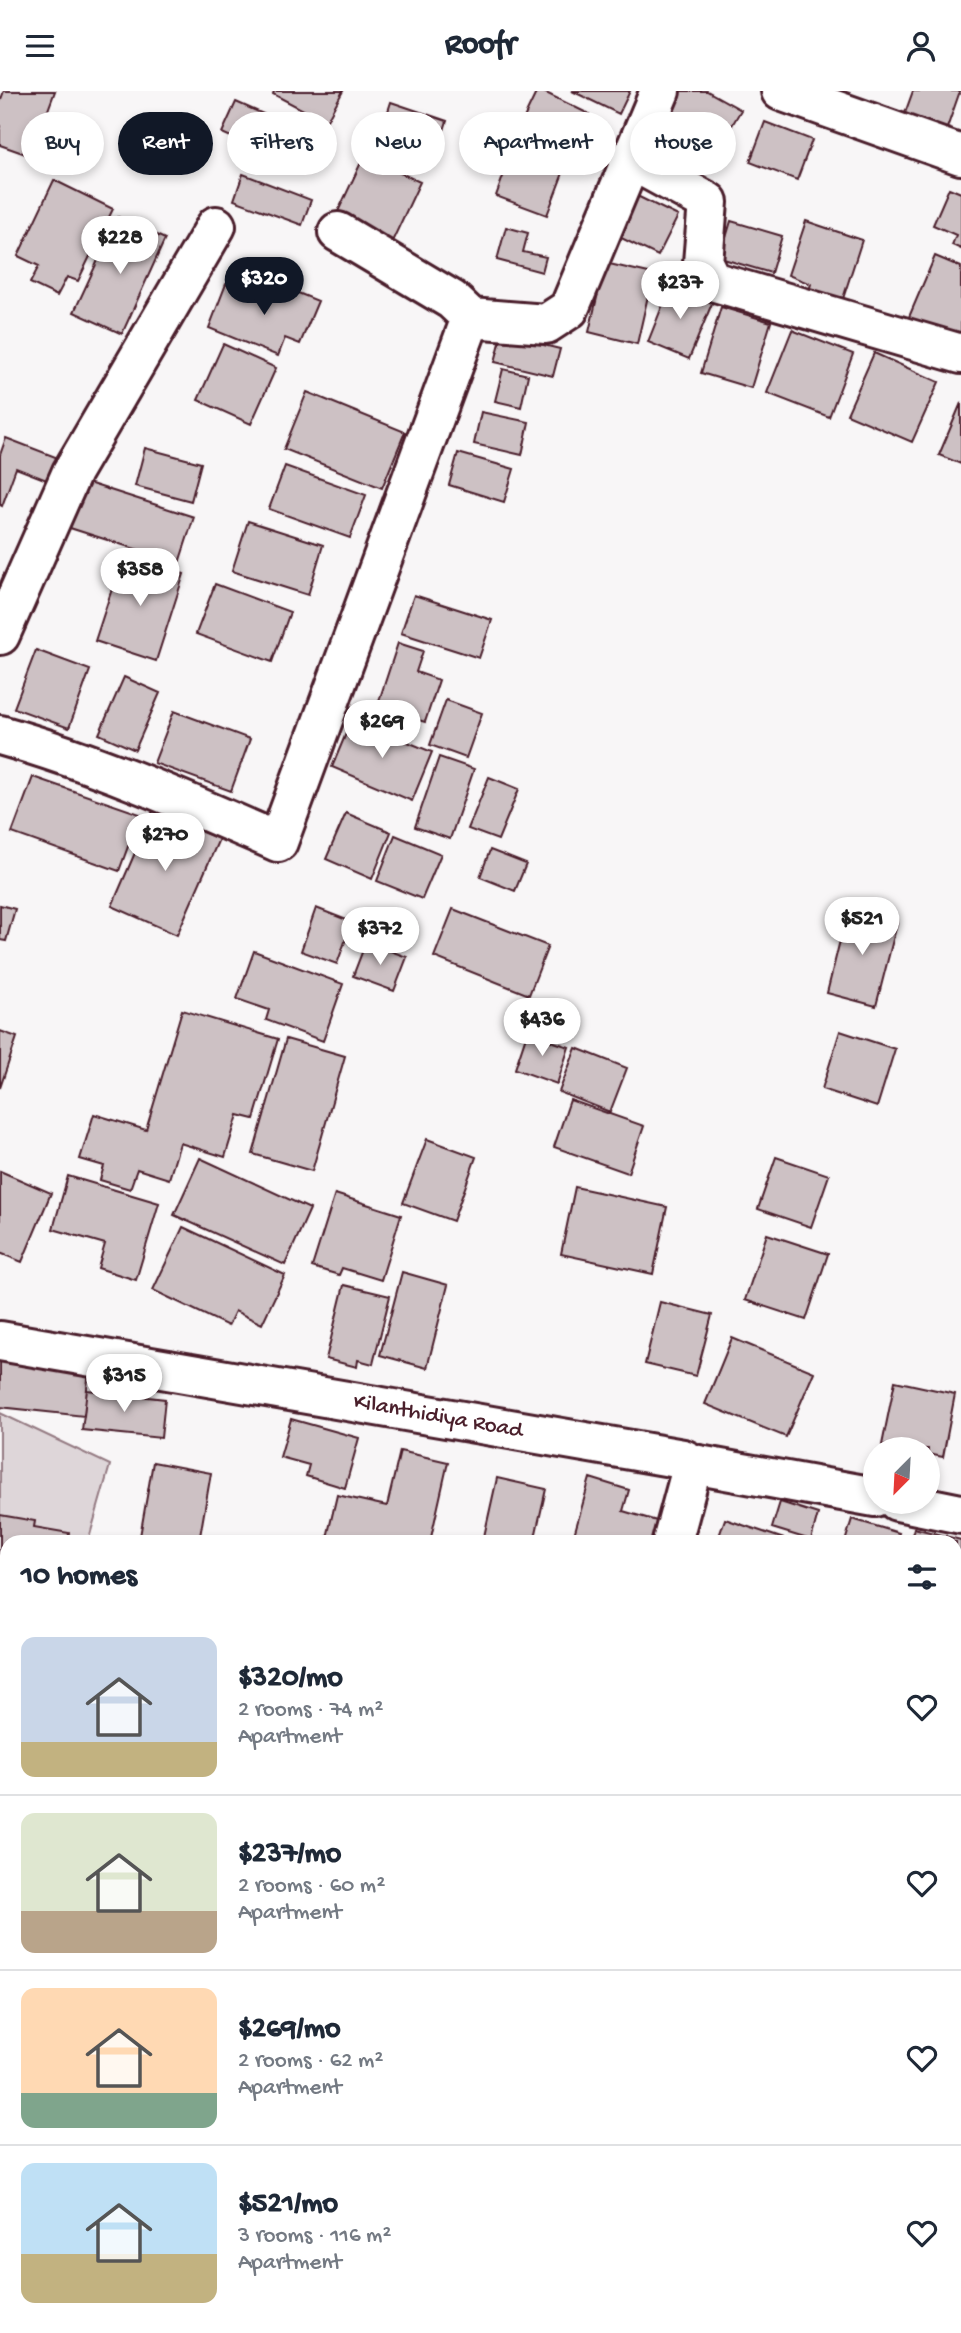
<!DOCTYPE html>
<meta charset="utf-8">
<style>
:root{--surface:#fff;--page:#f6f6f7;--text:#1f2937;--muted:#747a83;--line:#e0e1e3;--accent:#111827}
body{margin:0;font-family:"Gochi Hand",sans-serif;background:var(--page);color:var(--text);height:100vh;display:flex;flex-direction:column;font-size:26px;white-space:nowrap}
*{box-sizing:border-box;margin:0}
p{font-size:23px;color:var(--muted)}
.icon{flex:none;width:38px;height:38px;fill:none;stroke:currentColor;stroke-width:2;stroke-linecap:round;stroke-linejoin:round}
.map{position:relative;flex:1;overflow:hidden}
.panel{position:absolute;left:0px;top:1444px;width:962px;height:800px;display:flex;flex-direction:column;background:var(--surface);border-radius:21px 21px 0 0;box-shadow:0 4px 10px #0003}
.panel>*{flex:none}
.top-card{position:absolute;left:21px;top:21px;width:920px;height:63px;display:flex;gap:14px}
.needle{width:46px;rotate:204deg}
.fabs{position:absolute;left:863px;top:1346px;display:grid;gap:14px}
.fabs a{display:grid;place-items:center;width:77px;height:77px;border-radius:50%;background:var(--surface);box-shadow:0 4px 10px #0003;font-size:35px}
.price{position:absolute;translate:-50% -60px;padding:0 16px;border-radius:24px;background:#fff;color:#222;font-size:23px;line-height:46px;filter:drop-shadow(0 2px 4px #0008)}
.price::after{content:'';position:absolute;left:50%;top:42px;width:21px;height:16px;margin-left:-10px;background:inherit;clip-path:polygon(0 0,100% 0,50% 100%)}
.price.on{background:var(--accent);color:#fff}
ul{padding:0;list-style:none}
li{display:flex;align-items:center;gap:21px;height:175px;padding:0 21px}
li+li{border-top:2px solid var(--line)}
li span{display:grid;place-items:center;flex:none;width:196px;height:140px;border-radius:14px;color:#555}
li>.icon{margin-inline-start:auto}
span .icon{width:84px;height:84px;fill:#fffc;stroke-width:1}
li b{font-size:30px}
h2{display:flex;justify-content:space-between;align-items:center;height:84px;padding:0 21px;font-size:30px}
.tag{padding:0 24px;border-radius:32px;background:var(--surface);box-shadow:0 4px 10px #0003;font-size:24px;line-height:63px}
.tag.on{background:var(--accent);color:#fff}
header{display:flex;justify-content:space-between;align-items:center;height:91px;padding:0 21px;background:var(--surface);font-size:32px;font-weight:700}
.map>svg:first-child{display:block}
.green{fill:#ded6d9;stroke:#947a82;stroke-width:2}
.building{fill:#cdc1c4;stroke:#4a1f2b;stroke-width:2}
.lines{fill:none;stroke-linecap:round;stroke-linejoin:round}
.street-casing{stroke:#4a1f2b;stroke-width:44}
.secondary-casing{stroke:#4a1f2b;stroke-width:44}
.street{stroke:#fff;stroke-width:38}
.secondary{stroke:#fff;stroke-width:38}
.labels{text-anchor:middle;dominant-baseline:central;stroke-width:5;stroke-linejoin:round;paint-order:stroke}
.street-label{font-size:23px;fill:#4a1f2b;stroke:#fff}
</style>
<header><svg class="icon" aria-label="menu" viewBox="0 0 24 24"><path d="M4 6h16M4 12h16M4 18h16"/></svg>Roofr<svg class="icon" aria-label="person" viewBox="0 0 24 24"><circle cx="12" cy="8" r="4"/><path d="M4 21q1-7 8-7t8 7"/></svg></header>
<div class="map">
<svg width="961" height="2242" viewBox="0 0 961 2242">
<rect width="100%" height="100%" fill="#f8f6f7"/>
<filter id="ink" filterUnits="userSpaceOnUse"><feTurbulence type="fractalNoise" baseFrequency=".0143" numOctaves="2"/><feDisplacementMap in="SourceGraphic" scale="14" xChannelSelector="R" yChannelSelector="G"/><feConvolveMatrix kernelMatrix="1 2 1 2 8 2 1 2 1" color-interpolation-filters="sRGB"/></filter>
<g filter="url(#ink)">
<path class="green" d="M0 1322 110 1374 88 1451H7V1740L0 1737Z
M311 2236H546L547 2242H310Z"/>
<path class="building" d="M4 0H55L31 65 0 54V11Z
M274 0H343L326 31 273 3Z
M537 0H542L589 23 575 54 523 29Z
M572 0H630L619 23Z
M674 0H707L741 19 717 60 659 28Z
M913 0H960L946 40 904 25Z
M236 11 322 49 308 80 222 42Z
M391 11 447 30 437 61 381 42Z
M765 31 812 49 797 89 750 71Z
M514 55 566 74 547 124 496 105Z
M364 65 420 91 390 155 334 129Z
M243 83 311 109 302 134 234 109Z
M54 89 113 118 78 190 67 186 57 205 30 192 39 175 18 165Z
M949 97 961 102V158L952 154 956 144 933 134Z
M631 102 678 125 658 165 611 142Z
M118 126 165 148 122 243 74 221Z
M731 130 782 145 771 182 720 167Z
M806 130 862 149 839 220 806 208 811 193 788 184Z
M506 136 528 142 523 161 546 166 542 181 497 169Z
M935 165 961 176V255L906 233Z
M605 172 653 183 637 253 589 241Z
M271 191 318 210 300 253 285 247 278 265 209 237 226 193 264 209Z
M671 193 713 210 689 268 648 251Z
M721 216 771 231 751 297 701 282Z
M792 239 853 263 829 326 767 302Z
M502 244 560 258 553 285 495 271Z
M223 253 276 277 251 333 198 309Z
M874 262 939 291 912 351 847 323Z
M503 278 528 284 521 316 495 310Z
M307 301 405 341 382 397 284 358Z
M961 312V373L939 364Z
M481 321 529 331 522 364 474 353Z
M6 347 66 370 57 393 16 377 2 415 0 414V364Z
M145 357 201 372 191 410 135 395Z
M458 362 514 378 504 411 449 394Z
M285 375 366 404 350 447 269 418Z
M85 391 194 426 179 472 70 437Z
M248 430 323 454 308 504 232 480Z
M123 464 184 483 156 570 95 550Z
M215 493 290 521 272 571 196 543Z
M414 504 492 529 479 567 401 542Z
M398 552 423 560 416 581 439 589 425 631 377 616Z
M36 559 90 579 69 637 14 617Z
M124 586 160 602 135 659 99 643Z
M446 609 482 622 466 667 430 654Z
M174 620 250 648 231 700 154 672Z
M352 628 432 661 412 710 332 676Z
M439 666 474 678 450 748 415 736Z
M33 686 140 723 119 780 12 742Z
M489 686 519 698 498 749 468 738Z
M153 720 219 748 177 844 112 815Z
M346 722 391 741 372 788 326 768Z
M395 744 441 763 422 808 377 790Z
M490 759 526 773 515 800 480 786Z
M0 814 15 818 6 850 0 849Z
M316 817 352 831 337 873 301 860Z
M848 817 898 829 876 915 827 902Z
M453 818 548 855 529 904 434 866Z
M366 851 407 866 394 900 353 885Z
M254 860 343 893 323 950 266 929 269 919 237 908Z
M182 919 278 948 254 1028 238 1024 225 1066 180 1052 169 1088 137 1078 130 1098 100 1089 104 1075 80 1068 94 1023 146 1039Z
M0 940 17 946 0 997Z
M840 940 895 958 877 1016 822 998Z
M527 942 569 956 557 993 515 978Z
M286 948 345 965 312 1080 253 1063Z
M576 957 627 977 610 1021 559 1001Z
M570 1009 644 1035 628 1082 554 1056Z
M427 1048 476 1066 453 1130 403 1112Z
M776 1066 829 1084 811 1136 758 1118Z
M200 1067 310 1118 285 1174 174 1124Z
M0 1080 51 1102 22 1171 0 1162Z
M68 1085 159 1112 136 1189 98 1177 105 1153 53 1138Z
M575 1096 667 1116 653 1183 561 1163Z
M335 1103 401 1124 381 1189 342 1177 339 1184 312 1176Z
M183 1136 285 1184 262 1233 235 1220 228 1235 153 1199Z
M767 1143 828 1163 806 1229 745 1209Z
M402 1181 448 1194 427 1277 380 1264Z
M344 1194 390 1205 373 1273 358 1269 357 1276 326 1268Z
M660 1211 712 1224 696 1285 645 1273Z
M732 1247 814 1281 786 1346 705 1313Z
M0 1269 89 1279 84 1325 0 1316Z
M895 1290 955 1303 943 1366 928 1363V1358H902L882 1354Z
M87 1299 165 1308 161 1347 82 1339Z
M291 1328 359 1347 345 1397 306 1385 309 1374 280 1366Z
M400 1360 448 1371 430 1451H326L337 1404 387 1415Z
M153 1371 211 1382 199 1451H139Z
M497 1387 546 1398 534 1451 483 1450Z
M590 1387 629 1399 623 1420 670 1434 664 1451H572Z
M780 1411 818 1423 811 1449 772 1437Z
M0 1424 35 1430 34 1436 69 1442 68 1451H7V1460L0 1458Z
M725 1428 787 1449V1451H717Z
M852 1428 899 1442 896 1451H845Z
M914 1437 961 1449V1545L956 1544V1451H910Z
M956 1562 961 1564V1619L956 1617Z
M0 1731H3V1778H0Z
M5 1796H7V1840H5Z
M956 1960 961 1963V1998L956 1995Z
M0 2100 5 2148H0Z
M956 2149 961 2151V2193L957 2204 956 2203Z
M43 2236 44 2242H0V2238Z
M50 2236H110L109 2242H49Z
M578 2236H622L621 2242H578Z
M716 2236H750L749 2242H715Z
M751 2236H773L772 2242H750Z
M809 2236H836L833 2242H823Z"/>
<g class="lines">
<g class="street-casing">
<path id="street" d="M781 0 961 64
M631 69 708 111 703 172 712 190 961 263
M471 227 546 233 569 218 660 0
M0 544 72 381 216 135
M0 644C96 671 186 711 278 751L471 227 452 209 338 141
M672 1451 693 1373
M956 1752 961 1755
M956 1881 961 1874
M0 2068 7 2067
M549 2236 550 2242"/>
</g>
<g class="secondary-casing">
<path id="secondary" d="M0 1250 683 1368 693 1373 875 1406
M897 1410 961 1423"/>
</g>
<use href="#street" class="street"/>
<use href="#secondary" class="secondary"/>
</g>
</g>
<g class="labels">
<g class="street-label">
<text transform="translate(438 1326) rotate(10)">Kilanthidiya Road</text>
</g>
</g>
</svg>
<div class="fabs">
<a><svg class="needle" viewBox="-14 -14 28 28"><path d="M0-13l5 13h-10z" fill="#e53935"/><path d="M0 13l5-13h-10z" fill="#747a83"/></svg></a>
</div>
<b class="price" style="left:120px;top:185px">$228</b>
<b class="price on" style="left:264px;top:226px">$320</b>
<b class="price" style="left:680px;top:230px">$237</b>
<b class="price" style="left:140px;top:517px">$358</b>
<b class="price" style="left:382px;top:669px">$269</b>
<b class="price" style="left:165px;top:782px">$270</b>
<b class="price" style="left:862px;top:866px">$521</b>
<b class="price" style="left:380px;top:876px">$372</b>
<b class="price" style="left:542px;top:967px">$436</b>
<b class="price" style="left:124px;top:1323px">$315</b>
<div class="top-card">
<a class="tag">Buy</a>
<a class="tag on">Rent</a>
<a class="tag">Filters</a>
<a class="tag">New</a>
<a class="tag">Apartment</a>
<a class="tag">House</a>
</div>
<section class="panel">
<h2>10 homes<svg class="icon" aria-label="filters" viewBox="0 0 24 24"><path d="M4 7h16M4 17h16"/><circle cx="9" cy="7" r="2"/><circle cx="15" cy="17" r="2"/></svg></h2>
<ul>
<li><span style="background:linear-gradient(#c9d6e8 75%,#c2b280 0)"><svg class="icon" aria-label="home" viewBox="0 0 24 24"><path d="M3 11l9-7 9 7M6 9v11h12V9"/></svg></span><div><b>$320/mo</b><p>2 rooms · 74 m²</p><p>Apartment</p></div><svg class="icon" aria-label="heart" viewBox="0 0 24 24"><path d="M12 20l-8-8c-3-5 5-10 8-4 3-6 11-1 8 4z"/></svg></li>
<li><span style="background:linear-gradient(#dfe7d0 70%,#b9a48a 0)"><svg class="icon" aria-label="home" viewBox="0 0 24 24"><path d="M3 11l9-7 9 7M6 9v11h12V9"/></svg></span><div><b>$237/mo</b><p>2 rooms · 60 m²</p><p>Apartment</p></div><svg class="icon" aria-label="heart" viewBox="0 0 24 24"><path d="M12 20l-8-8c-3-5 5-10 8-4 3-6 11-1 8 4z"/></svg></li>
<li><span style="background:linear-gradient(#ffd9b3 75%,#7fa58c 0)"><svg class="icon" aria-label="home" viewBox="0 0 24 24"><path d="M3 11l9-7 9 7M6 9v11h12V9"/></svg></span><div><b>$269/mo</b><p>2 rooms · 62 m²</p><p>Apartment</p></div><svg class="icon" aria-label="heart" viewBox="0 0 24 24"><path d="M12 20l-8-8c-3-5 5-10 8-4 3-6 11-1 8 4z"/></svg></li>
<li><span style="background:linear-gradient(#bfe0f5 65%,#c2b280 0)"><svg class="icon" aria-label="home" viewBox="0 0 24 24"><path d="M3 11l9-7 9 7M6 9v11h12V9"/></svg></span><div><b>$521/mo</b><p>3 rooms · 116 m²</p><p>Apartment</p></div><svg class="icon" aria-label="heart" viewBox="0 0 24 24"><path d="M12 20l-8-8c-3-5 5-10 8-4 3-6 11-1 8 4z"/></svg></li>
</ul>
</section>
</div>
